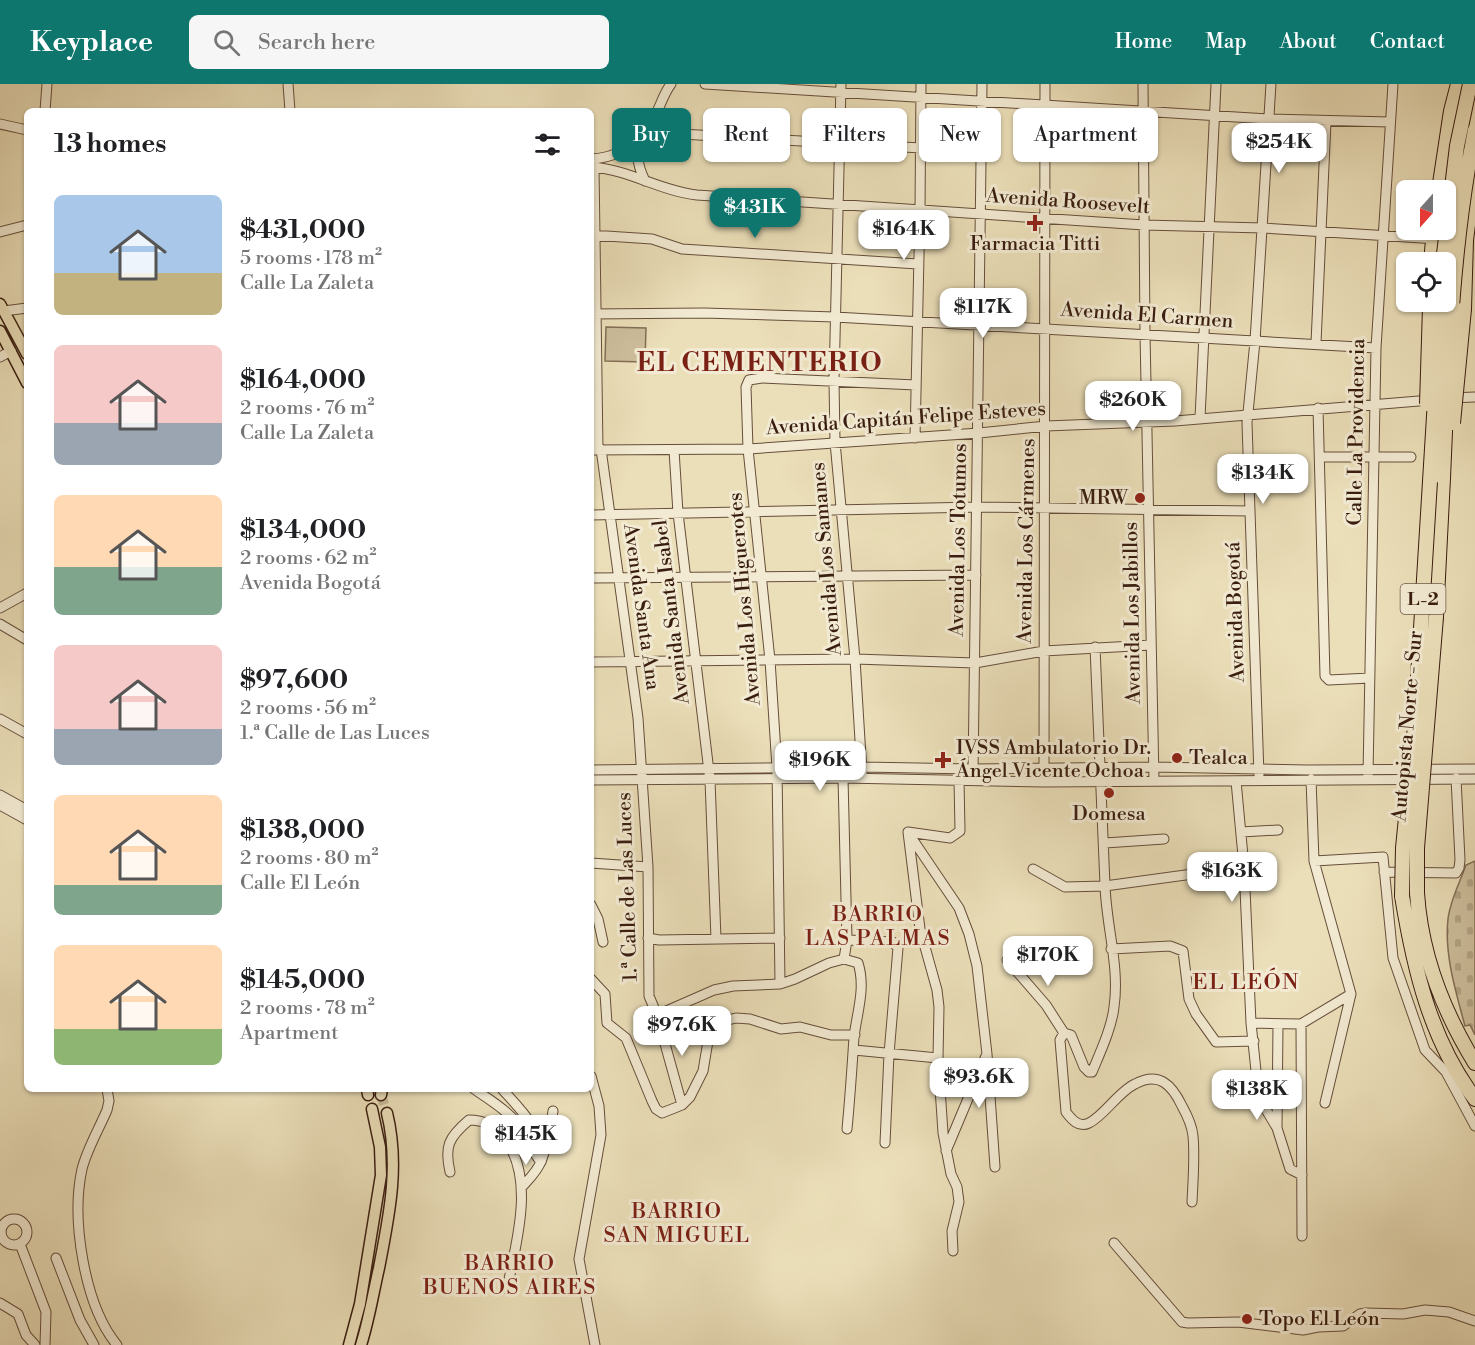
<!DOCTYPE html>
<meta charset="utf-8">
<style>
:root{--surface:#fff;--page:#f6f6f6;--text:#202124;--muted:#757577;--accent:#0f766e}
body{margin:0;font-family:"Libre Bodoni",serif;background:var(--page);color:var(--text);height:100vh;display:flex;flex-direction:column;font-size:22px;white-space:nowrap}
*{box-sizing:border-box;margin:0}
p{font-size:20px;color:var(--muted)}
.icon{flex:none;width:33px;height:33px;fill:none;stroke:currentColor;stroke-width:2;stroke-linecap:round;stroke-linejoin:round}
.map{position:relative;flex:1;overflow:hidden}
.details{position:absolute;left:24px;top:24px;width:570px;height:984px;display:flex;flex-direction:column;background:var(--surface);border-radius:9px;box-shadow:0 2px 4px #0004}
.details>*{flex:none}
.guide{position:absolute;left:612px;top:24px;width:570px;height:54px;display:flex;gap:12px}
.needle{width:39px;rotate:201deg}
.fabs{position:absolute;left:1396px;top:96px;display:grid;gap:12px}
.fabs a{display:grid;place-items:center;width:60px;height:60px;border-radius:9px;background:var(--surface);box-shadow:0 2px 4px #0004;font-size:30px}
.price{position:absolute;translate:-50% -51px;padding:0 14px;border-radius:12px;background:#fff;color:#222;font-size:20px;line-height:39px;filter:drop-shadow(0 2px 3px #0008)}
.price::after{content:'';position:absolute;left:50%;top:36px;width:18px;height:14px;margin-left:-9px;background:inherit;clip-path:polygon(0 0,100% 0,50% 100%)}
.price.on{background:var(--accent);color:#fff}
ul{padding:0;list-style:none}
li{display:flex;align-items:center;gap:18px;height:150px;padding:0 30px}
li span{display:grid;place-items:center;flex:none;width:168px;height:120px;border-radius:9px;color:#555}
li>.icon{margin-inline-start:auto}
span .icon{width:72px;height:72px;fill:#fffc;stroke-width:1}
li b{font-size:26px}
h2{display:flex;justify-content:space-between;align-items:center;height:72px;padding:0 30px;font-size:26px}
.pill{padding:0 21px;border-radius:9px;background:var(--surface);box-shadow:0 2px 4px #0004;font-size:21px;line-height:54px}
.pill.on{background:var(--accent);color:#fff}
header{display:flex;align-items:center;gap:36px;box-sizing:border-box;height:84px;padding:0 30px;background:var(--accent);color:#fff}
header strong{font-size:28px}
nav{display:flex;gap:33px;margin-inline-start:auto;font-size:21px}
.search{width:420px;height:54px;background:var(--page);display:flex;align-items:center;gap:15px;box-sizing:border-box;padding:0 21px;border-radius:9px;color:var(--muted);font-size:22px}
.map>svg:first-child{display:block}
.cemetery{fill:url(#cemetery-stones);stroke:#836e56;stroke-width:1.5}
.pitch{fill:#cdbe9c;stroke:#836e56;stroke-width:1.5}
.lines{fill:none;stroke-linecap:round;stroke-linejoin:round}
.major-tunnel{stroke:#c7b897;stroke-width:10;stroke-dasharray:10 5;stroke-linecap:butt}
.minor-casing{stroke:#664e3a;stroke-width:11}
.major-casing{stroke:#391d10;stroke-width:13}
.highway-casing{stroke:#391d10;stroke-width:16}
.minor{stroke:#f2ead2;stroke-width:9}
.major{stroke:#ebdfb9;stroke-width:10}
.highway{stroke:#ebdfb9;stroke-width:14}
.highway-bridge-casing{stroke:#391d10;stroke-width:16;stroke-linecap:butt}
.highway-bridge{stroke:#ebdfb9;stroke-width:14}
.poi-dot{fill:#8f2418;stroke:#f2ead2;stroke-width:2}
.labels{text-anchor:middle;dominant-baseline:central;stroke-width:6;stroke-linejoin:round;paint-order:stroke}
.shield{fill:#f2ead2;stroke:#705a4a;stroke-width:1.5}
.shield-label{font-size:18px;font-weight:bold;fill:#391d10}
.street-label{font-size:20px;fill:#391d10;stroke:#f2ead2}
.poi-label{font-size:20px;fill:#391d10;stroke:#f2ead2;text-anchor:start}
.neighbourhood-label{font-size:21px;letter-spacing:1.5px;fill:#7a1f14;stroke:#f2ead2}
.quarter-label{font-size:22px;letter-spacing:1.5px;fill:#7a1f14;stroke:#f2ead2}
.district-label{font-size:26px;font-weight:bold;letter-spacing:1.5px;fill:#7a1f14;stroke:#f2ead2}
</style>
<header>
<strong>Keyplace</strong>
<div class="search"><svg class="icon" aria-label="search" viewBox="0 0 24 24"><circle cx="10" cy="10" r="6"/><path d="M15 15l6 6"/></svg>Search here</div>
<nav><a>Home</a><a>Map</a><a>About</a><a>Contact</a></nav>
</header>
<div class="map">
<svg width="1475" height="1261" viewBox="0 0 1475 1261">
<defs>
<pattern id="cemetery-stones" width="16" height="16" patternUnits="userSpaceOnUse" patternTransform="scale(1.5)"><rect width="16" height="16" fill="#cdbe9c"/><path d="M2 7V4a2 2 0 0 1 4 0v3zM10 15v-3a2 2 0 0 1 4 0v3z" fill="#b1a385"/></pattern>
</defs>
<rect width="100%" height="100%" fill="#ebdfb9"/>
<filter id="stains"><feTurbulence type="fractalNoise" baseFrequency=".00333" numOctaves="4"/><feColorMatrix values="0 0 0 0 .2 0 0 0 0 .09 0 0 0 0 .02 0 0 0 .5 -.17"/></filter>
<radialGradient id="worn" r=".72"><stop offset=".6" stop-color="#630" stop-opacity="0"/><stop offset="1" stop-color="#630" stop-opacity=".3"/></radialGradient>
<path class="cemetery" d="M1475 777V951L1470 941 1465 942C1456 908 1444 870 1448 835 1450 817 1460 798 1466 781Z"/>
<path class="pitch" d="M606 243 646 244 645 278 605 277Z"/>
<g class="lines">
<path class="major-tunnel" d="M381 1011 387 1029"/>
<g class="minor-casing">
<path id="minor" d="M288 0 290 27
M705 0 1268 35 1390 38
M841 0 834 297 835 358 855 575 862 689
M1143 0 1145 250 1154 697
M45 27 47 0
M0 40 27 46
M646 48 921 64
M591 75C613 74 626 66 641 52
M591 83C628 85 660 107 697 111L1144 141 1263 144 1438 155
M594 83 598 365
M645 97C629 64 643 58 656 30 661 20 664 9 671 0
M0 148 27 141
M591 151 652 155 682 165 918 180
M4 227 27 224
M591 230 704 229 835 233 1376 264
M1316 259 1326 37
M0 273 11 267
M1450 314 1475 313
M1318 324 1325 592 1329 596 1370 594
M1200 334 1216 0
M915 354 920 126 921 0
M601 365 638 634 648 783 649 912 657 931 682 1021
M591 366 748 365 979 349 1046 342 1175 337 1431 316
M674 366 678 429 710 696 716 855
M1320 373H1411
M591 431 977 423 1250 427
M591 494 976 491
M0 524 27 509
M0 540 27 556
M591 578 855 575 975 579 1044 567 1151 561
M0 635 27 650
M591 686 862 683 973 685 1153 683 1307 686 1475 685
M1044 689 1045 0
M973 691 982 0
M1259 691 1247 339 1255 257 1271 0
M1368 691 1376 264 1393 0
M843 694 847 856 844 875
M1311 695 1314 777 1351 910 1325 1019
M591 696 843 694 1044 698 1475 695
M1236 697 1244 783 1251 939 1258 1006 1262 1019 1277 1044 1290 1085 1302 1091
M0 711 27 726
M0 721 27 736
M1241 748 1278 746
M909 750 959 824 969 850 977 882 987 970 995 1083
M1105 759 1164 755
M1314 777 1383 773 1393 874 1425 966 1446 988 1475 1042
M591 779 648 783
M1033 785 1065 803 1105 802 1244 783
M1384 788 1456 789 1459 784 1460 776 1456 694
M591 821 598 835 603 858
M648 854 659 856 780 854
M847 856 893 858 898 864 889 970 885 1059
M1111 865 1170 862 1183 867 1189 915 1196 930 1216 958 1254 957
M1007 876 1046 921 1064 949 1071 951 1084 983 1089 988H1092C1100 969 1112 943 1114 923 1120 883 1106 841 1105 801 1102 721 1098 642 1095 563
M591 895 605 910 607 939 626 954 652 1017 656 1025 662 1029 682 1021 690 1013 703 987 709 951 712 945 724 937 736 934 750 935 781 945 800 943 831 951H855
M780 900 777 684 770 576 748 365 746 303 749 296 762 294 916 301
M657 931 714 906 733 902 780 900 795 895 829 879 844 875 858 879C866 904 857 928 854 953 852 984 850 1014 847 1045
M1251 939 1301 940 1351 910
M1301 940 1302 1152
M1064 949 1060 956 1066 1028C1072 1036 1079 1044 1089 1039 1104 1032 1118 1008 1135 1000 1159 987 1172 1001 1182 1022 1187 1031 1192 1041 1193 1052 1195 1073 1193 1096 1192 1118
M854 966 938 974
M591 992 599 1022 601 1051 579 1175 595 1261
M107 1005 109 1017 107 1026C99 1045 87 1065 82 1085 71 1135 84 1221 117 1261
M474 1005C492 1017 513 1030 524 1049 530 1059 533 1069 541 1078L549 1053 553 1027
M502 1005C518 1023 547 1050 541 1077 538 1087 527 1097 521 1104
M1277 1044 1278 940
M946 1067 986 972
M450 1088C444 1062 449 1053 469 1036 484 1036 495 1041 504 1053 536 1095 516 1159 507 1205
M1 1148a13 13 0 1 1 26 0a13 13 0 1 1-26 0Z
M1114 1159 1182 1238 1188 1239 1238 1238 1303 1246 1318 1243 1343 1242 1360 1230 1366 1229 1403 1230 1425 1226 1449 1228 1475 1237
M20 1160 46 1228 45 1261
M953 1167 952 1147 959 1118 957 1103 951 1090 943 1049 938 974 939 923 937 906 920 845 908 748 950 754 960 747 959 696
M56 1174 80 1236 94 1261
M0 1219 18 1230 26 1251 35 1261"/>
</g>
<g class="major-casing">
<path id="major" d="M0 220 27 270
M0 247 27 299
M367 1005 368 1011
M381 1011 382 1005
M349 1261 360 1220 381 1091 380 1063 372 1025
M361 1261C369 1236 373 1210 379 1184 389 1132 400 1082 387 1029"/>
</g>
<g class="highway-casing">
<path id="highway" d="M1439 106 1451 27 1458 0
M1431 178 1434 146
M1464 225 1466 156 1475 86
M1436 533 1443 394
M1417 809C1421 870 1443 927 1475 979
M1402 812C1414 885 1430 955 1475 1015"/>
</g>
<use href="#minor" class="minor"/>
<use href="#major" class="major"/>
<use href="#highway" class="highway"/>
<g class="highway-bridge-casing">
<path id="highway-bridge" d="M1443 178 1457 62 1470 0
M1427 320 1430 223
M1453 339 1464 225
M1443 394C1448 278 1452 160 1475 46
M1417 809V764L1436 533
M1402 812 1403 764 1415 642 1441 218"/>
</g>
<use href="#highway-bridge" class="highway-bridge"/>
</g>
<g class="poi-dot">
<path d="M1032 130h6v6h6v6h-6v6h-6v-6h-6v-6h6z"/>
<circle cx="1140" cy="414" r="6"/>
<circle cx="1177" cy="674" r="6"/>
<path d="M940 667h6v6h6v6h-6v6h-6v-6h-6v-6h6z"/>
<circle cx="1109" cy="709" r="6"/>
<circle cx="1247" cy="1235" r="6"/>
</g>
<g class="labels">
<rect class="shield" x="1400.5" y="500" width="45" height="30" rx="4.5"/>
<g class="shield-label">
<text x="1423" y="515">L-2</text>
</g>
<g class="street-label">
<text transform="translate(1068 118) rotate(4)">Avenida Roosevelt</text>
<text transform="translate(1147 232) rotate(4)">Avenida El Carmen</text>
<text transform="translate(906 335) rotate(-4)">Avenida Capitán Felipe Esteves</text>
<text transform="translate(1357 348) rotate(-89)">Calle La Providencia</text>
<text transform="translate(959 456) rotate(-89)">Avenida Los Totumos</text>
<text transform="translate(1027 457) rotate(-89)">Avenida Los Cármenes</text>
<text transform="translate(827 475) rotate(-95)">Avenida Los Samanes</text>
<text transform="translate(745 515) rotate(-95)">Avenida Los Higuerotes</text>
<text transform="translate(641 523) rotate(82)">Avenida Santa Ana</text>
<text transform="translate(672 528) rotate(-97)">Avenida Santa Isabel</text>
<text transform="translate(1236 528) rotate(-92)">Avenida Bogotá</text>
<text transform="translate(1133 529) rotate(-91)">Avenida Los Jabillos</text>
<text transform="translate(1408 642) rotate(-85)">Autopista Norte - Sur</text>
<text transform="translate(628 803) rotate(-92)">1.ª Calle de Las Luces</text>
</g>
<g class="poi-label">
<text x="1035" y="160" text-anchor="middle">Farmacia Titti</text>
<text x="1128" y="414" text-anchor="end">MRW</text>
<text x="956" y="664">IVSS Ambulatorio Dr.<tspan x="956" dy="23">Ángel Vicente Ochoa</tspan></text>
<text x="1189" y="674">Tealca</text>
<text x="1109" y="730" text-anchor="middle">Domesa</text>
<text x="1259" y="1235">Topo El León</text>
</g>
<g class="neighbourhood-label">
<text x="878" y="831">BARRIO<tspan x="878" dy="24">LAS PALMAS</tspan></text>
<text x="677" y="1128">BARRIO<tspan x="677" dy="24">SAN MIGUEL</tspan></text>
<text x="510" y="1180">BARRIO<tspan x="510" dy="24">BUENOS AIRES</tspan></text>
</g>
<g class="quarter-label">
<text x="1246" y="898">EL LEÓN</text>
</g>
<g class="district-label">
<text x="760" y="279">EL CEMENTERIO</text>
</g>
</g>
<rect width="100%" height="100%" filter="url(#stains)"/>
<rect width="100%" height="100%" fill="url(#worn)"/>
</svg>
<div class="fabs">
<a><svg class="needle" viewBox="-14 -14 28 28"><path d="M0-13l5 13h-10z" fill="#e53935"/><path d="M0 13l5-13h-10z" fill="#757577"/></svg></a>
<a><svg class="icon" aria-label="locate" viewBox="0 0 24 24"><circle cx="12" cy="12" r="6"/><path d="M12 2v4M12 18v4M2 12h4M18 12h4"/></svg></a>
</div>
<b class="price" style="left:1279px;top:90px">$254K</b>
<b class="price on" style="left:755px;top:155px">$431K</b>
<b class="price" style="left:904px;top:177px">$164K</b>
<b class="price" style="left:983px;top:255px">$117K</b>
<b class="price" style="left:1133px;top:348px">$260K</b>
<b class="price" style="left:1263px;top:421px">$134K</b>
<b class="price" style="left:820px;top:708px">$196K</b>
<b class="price" style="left:1232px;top:819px">$163K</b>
<b class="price" style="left:1048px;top:903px">$170K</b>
<b class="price" style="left:682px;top:973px">$97.6K</b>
<b class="price" style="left:979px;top:1025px">$93.6K</b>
<b class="price" style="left:1257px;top:1037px">$138K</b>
<b class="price" style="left:526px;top:1082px">$145K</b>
<div class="guide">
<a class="pill on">Buy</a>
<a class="pill">Rent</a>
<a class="pill">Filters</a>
<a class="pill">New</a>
<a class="pill">Apartment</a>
</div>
<section class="details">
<h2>13 homes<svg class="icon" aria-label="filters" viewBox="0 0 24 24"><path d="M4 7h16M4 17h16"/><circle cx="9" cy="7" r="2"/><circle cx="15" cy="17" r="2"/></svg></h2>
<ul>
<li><span style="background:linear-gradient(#a9c7e8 65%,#c2b280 0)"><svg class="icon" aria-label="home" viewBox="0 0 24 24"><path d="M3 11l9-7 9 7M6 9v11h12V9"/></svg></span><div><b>$431,000</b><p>5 rooms · 178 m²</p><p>Calle La Zaleta</p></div></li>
<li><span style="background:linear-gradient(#f6c9c9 65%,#9aa5b1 0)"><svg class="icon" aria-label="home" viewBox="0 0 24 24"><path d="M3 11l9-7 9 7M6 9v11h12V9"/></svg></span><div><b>$164,000</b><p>2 rooms · 76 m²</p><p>Calle La Zaleta</p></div></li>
<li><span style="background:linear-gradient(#ffd9b3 60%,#7fa58c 0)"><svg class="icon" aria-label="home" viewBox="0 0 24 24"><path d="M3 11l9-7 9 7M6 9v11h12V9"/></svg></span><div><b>$134,000</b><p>2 rooms · 62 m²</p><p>Avenida Bogotá</p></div></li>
<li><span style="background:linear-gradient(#f6c9c9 70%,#9aa5b1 0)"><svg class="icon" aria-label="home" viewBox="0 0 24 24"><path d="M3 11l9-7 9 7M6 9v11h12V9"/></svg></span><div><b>$97,600</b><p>2 rooms · 56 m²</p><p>1.ª Calle de Las Luces</p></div></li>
<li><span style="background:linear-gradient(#ffd9b3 75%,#7fa58c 0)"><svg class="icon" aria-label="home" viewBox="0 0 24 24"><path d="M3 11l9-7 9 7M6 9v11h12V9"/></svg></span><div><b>$138,000</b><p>2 rooms · 80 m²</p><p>Calle El León</p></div></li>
<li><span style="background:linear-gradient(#ffd9b3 70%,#8fb573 0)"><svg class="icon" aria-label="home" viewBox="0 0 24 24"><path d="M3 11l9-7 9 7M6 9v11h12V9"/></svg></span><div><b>$145,000</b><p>2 rooms · 78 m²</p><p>Apartment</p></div></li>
</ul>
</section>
</div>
